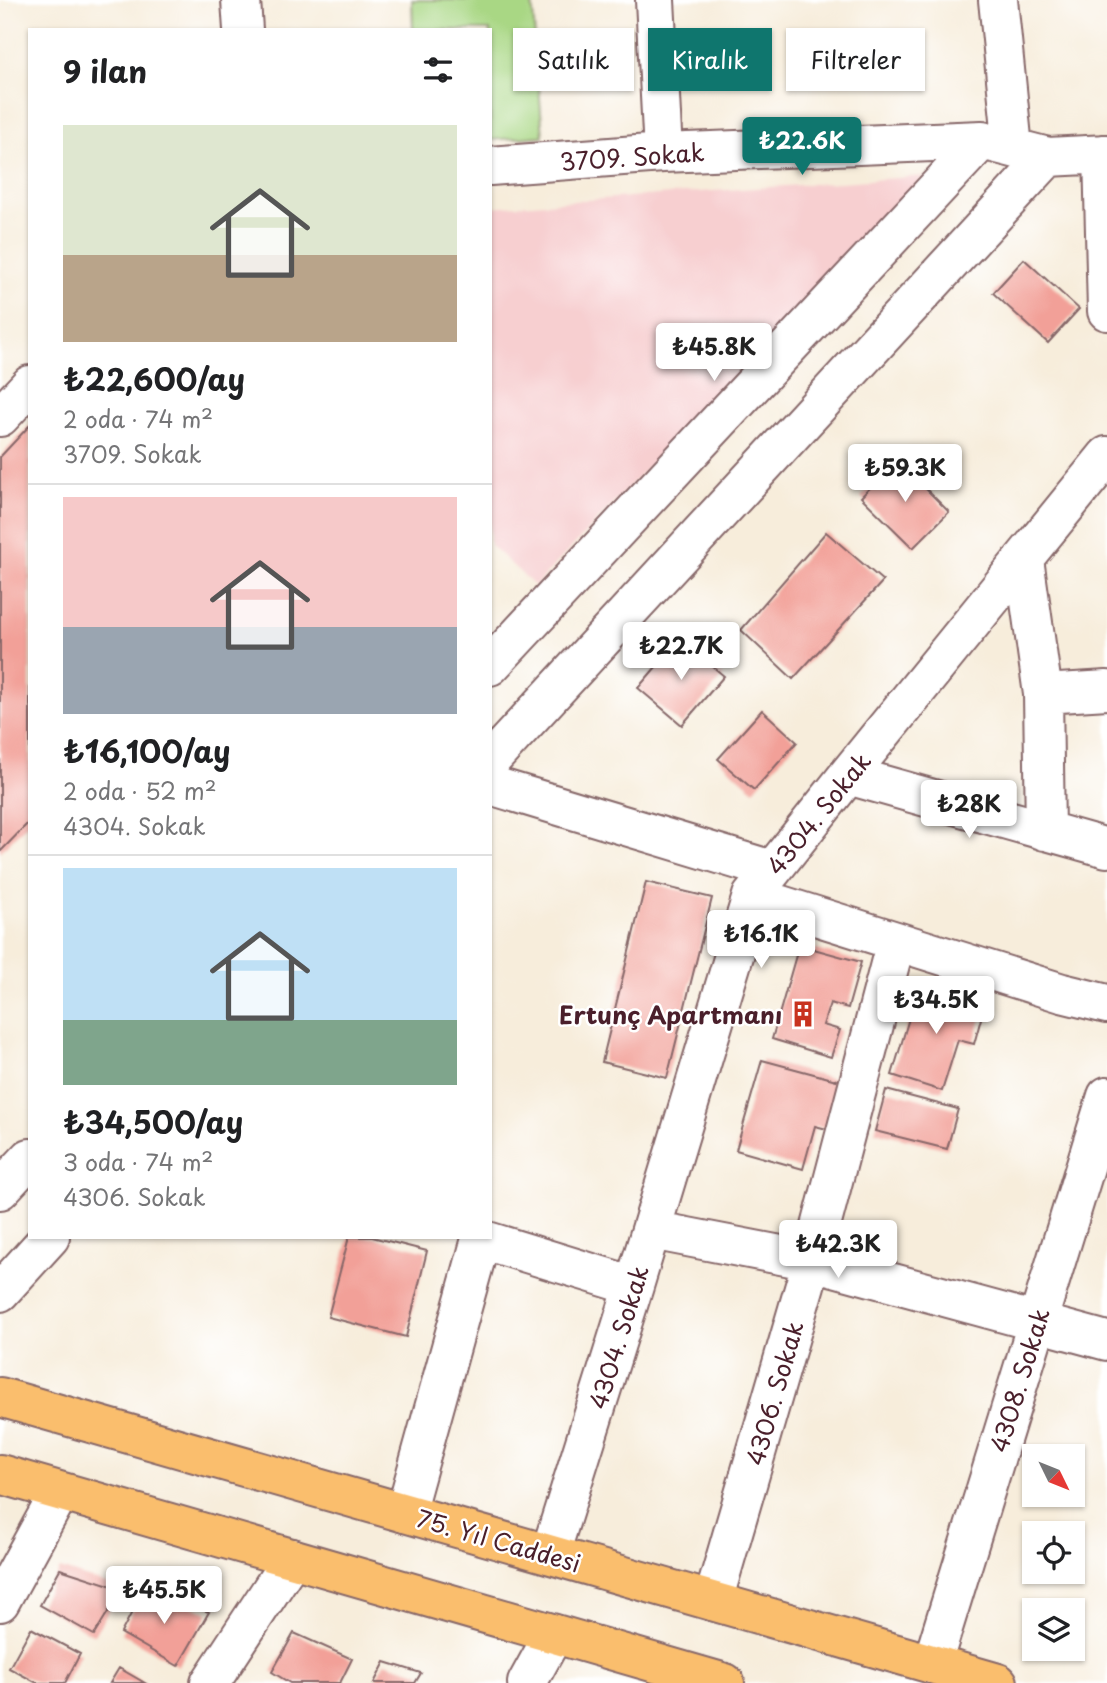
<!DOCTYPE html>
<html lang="tr">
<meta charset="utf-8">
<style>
:root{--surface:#fff;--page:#f6f6f6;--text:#202124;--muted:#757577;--line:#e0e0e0;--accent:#0f766e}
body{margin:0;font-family:"Playpen Sans",sans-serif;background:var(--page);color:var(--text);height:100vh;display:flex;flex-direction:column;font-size:26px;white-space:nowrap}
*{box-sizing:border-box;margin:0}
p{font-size:23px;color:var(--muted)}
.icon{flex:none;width:38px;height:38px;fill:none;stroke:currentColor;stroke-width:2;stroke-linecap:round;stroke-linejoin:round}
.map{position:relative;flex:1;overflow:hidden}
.details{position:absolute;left:28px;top:28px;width:464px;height:1211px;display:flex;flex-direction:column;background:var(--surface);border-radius:0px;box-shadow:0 2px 5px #0004}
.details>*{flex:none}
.banner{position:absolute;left:513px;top:28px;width:488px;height:63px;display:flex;gap:14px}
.needle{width:46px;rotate:133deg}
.tools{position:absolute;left:1022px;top:1444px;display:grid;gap:14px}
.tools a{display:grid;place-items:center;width:63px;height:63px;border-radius:0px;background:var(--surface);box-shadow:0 2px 5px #0004;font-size:35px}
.price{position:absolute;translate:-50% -60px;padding:0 16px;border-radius:7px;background:#fff;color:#222;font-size:23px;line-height:46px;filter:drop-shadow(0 2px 4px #0008)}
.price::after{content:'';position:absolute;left:50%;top:42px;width:21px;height:16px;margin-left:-10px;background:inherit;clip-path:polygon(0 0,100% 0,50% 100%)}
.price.on{background:var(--accent);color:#fff}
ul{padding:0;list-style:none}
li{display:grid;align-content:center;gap:14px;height:371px;padding:0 35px}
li+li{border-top:2px solid var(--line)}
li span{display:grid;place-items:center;height:217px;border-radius:0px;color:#555}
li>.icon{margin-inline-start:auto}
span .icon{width:126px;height:126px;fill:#fffc;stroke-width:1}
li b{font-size:30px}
h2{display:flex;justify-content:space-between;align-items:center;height:84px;padding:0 35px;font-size:30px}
.chip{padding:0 24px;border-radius:0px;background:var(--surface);box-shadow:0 2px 5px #0004;font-size:24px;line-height:63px}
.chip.on{background:var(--accent);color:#fff}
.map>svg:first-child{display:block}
.built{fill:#f7cfd0}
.green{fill:#a9d784;stroke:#7a7b58;stroke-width:2}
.building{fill:#f2a098}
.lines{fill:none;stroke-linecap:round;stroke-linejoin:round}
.minor-casing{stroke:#876769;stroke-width:42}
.major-casing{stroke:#876769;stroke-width:42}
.minor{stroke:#fff;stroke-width:38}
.major{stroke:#fabe6d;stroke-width:38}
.labels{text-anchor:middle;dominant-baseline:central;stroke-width:5;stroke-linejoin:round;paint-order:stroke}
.street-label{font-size:24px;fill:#4a1f2b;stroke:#fff}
.poi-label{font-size:24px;font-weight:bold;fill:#4a1f2b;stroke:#fff;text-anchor:end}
</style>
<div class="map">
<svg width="1107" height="1683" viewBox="0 0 1107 1683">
<rect width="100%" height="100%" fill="#fff"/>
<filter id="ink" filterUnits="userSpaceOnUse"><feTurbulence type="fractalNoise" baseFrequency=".0143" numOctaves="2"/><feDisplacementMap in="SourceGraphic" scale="14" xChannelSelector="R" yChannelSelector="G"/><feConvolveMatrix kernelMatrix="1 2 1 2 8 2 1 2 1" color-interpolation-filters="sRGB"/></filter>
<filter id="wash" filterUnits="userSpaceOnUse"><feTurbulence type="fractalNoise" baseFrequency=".00686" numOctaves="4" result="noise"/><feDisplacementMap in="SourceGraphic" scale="28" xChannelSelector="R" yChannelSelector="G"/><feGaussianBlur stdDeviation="1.57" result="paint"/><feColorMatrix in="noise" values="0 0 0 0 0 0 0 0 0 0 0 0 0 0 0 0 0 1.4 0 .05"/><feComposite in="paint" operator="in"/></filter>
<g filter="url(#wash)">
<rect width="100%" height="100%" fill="#f7eddb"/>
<path class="built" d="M925 176 535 586 490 545V207Z"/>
<path class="green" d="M412 0H532L543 136 490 140V30H413Z"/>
<g id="blocks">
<path class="building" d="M1024 259 1079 309 1048 343 993 293Z
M30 425V821L0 852V457Z
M897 460 949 512 913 548 861 497Z
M826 532 883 581 793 679 741 630Z
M680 639 724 676 682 725 638 688Z
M762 710 797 742 754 790 718 759Z
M646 882 712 898 667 1078 602 1062Z
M799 945 861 962 848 1008 830 1003 823 1025 840 1030 831 1057 772 1039Z
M919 985 985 1004 974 1044 958 1040 942 1091 892 1075Z
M762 1060 840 1081 827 1129 815 1126 803 1169 736 1150Z
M886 1090 958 1109 947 1149 875 1131Z
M349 1237H372L427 1251 406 1337 328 1317Z
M60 1569 122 1589 94 1635 40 1605Z
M143 1591 209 1612 178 1666 121 1633Z
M31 1628 80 1654 65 1683H37L9 1668Z
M294 1633 352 1659 340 1683H290L272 1672Z
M385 1662 421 1673 415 1683H374Z
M119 1668 145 1683H110Z"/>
</g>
</g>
<g filter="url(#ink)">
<use href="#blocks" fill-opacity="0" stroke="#876769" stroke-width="2"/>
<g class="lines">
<g class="minor-casing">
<path id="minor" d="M241 0 243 30
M655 0 663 153
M998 0 1013 148
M1103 154 1107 311
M490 166 663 153 982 140 1048 157 1107 154
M0 417 30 385
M1024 559 1043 694 1045 831
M490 666 982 140
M1043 694 1107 690
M490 761 1048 157
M848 775 1107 848
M490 785 772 870
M752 896 1062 993 1107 1004
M0 1190 30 1158
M651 1230 812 1261 1107 1341
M0 1292 50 1237
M405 1513 481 1239 634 1286
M550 1554 634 1286 752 896 848 775 1107 456
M713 1601 812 1261 896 941
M0 1602 60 1492
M932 1664 1107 1096
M210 1683 292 1558
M527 1683 554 1634"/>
</g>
<g class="major-casing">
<path id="major" d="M0 1397 998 1683
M0 1474 725 1683"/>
</g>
<use href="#minor" class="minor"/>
<use href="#major" class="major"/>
</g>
</g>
<defs>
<g id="building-bare" transform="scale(2.1)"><path d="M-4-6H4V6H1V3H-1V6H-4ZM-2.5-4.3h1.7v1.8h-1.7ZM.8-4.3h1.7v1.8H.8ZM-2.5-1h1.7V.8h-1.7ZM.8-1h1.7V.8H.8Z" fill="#c8321e" stroke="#fff" stroke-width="2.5" paint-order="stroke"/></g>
</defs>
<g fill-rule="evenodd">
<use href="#building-bare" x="803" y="1014"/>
</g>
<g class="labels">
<g class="street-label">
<text transform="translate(632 156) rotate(-4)">3709. Sokak</text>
<text transform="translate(818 813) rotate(-51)">4304. Sokak</text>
<text transform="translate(618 1337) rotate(-73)">4304. Sokak</text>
<text transform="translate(1019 1380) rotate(-73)">4308. Sokak</text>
<text transform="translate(774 1393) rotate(-74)">4306. Sokak</text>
<text transform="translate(499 1540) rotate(16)">75. Yıl Caddesi</text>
</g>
<g class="poi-label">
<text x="782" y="1014">Ertunç Apartmanı</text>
</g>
</g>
</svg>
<div class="tools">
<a><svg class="needle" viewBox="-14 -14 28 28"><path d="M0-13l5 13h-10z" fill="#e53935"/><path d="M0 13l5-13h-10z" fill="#757577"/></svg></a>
<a><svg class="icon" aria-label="locate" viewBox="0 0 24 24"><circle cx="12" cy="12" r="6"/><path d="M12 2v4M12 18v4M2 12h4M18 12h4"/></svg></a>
<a><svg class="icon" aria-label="layers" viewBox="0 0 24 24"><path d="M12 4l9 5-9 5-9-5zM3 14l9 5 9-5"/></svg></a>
</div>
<b class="price on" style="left:802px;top:177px">₺22.6K</b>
<b class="price" style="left:714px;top:383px">₺45.8K</b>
<b class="price" style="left:905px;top:504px">₺59.3K</b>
<b class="price" style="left:681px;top:682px">₺22.7K</b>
<b class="price" style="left:969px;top:840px">₺28K</b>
<b class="price" style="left:761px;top:970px">₺16.1K</b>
<b class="price" style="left:936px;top:1036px">₺34.5K</b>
<b class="price" style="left:838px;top:1280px">₺42.3K</b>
<b class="price" style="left:164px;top:1626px">₺45.5K</b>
<div class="banner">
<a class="chip">Satılık</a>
<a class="chip on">Kiralık</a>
<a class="chip">Filtreler</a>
</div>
<section class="details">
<h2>9 ilan<svg class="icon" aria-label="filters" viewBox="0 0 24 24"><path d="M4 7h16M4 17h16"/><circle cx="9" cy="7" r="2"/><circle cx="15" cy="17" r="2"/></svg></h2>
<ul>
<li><span style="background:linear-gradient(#dfe7d0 60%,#b9a48a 0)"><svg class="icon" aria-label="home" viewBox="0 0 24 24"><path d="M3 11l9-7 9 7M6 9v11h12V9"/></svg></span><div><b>₺22,600/ay</b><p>2 oda · 74 m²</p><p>3709. Sokak</p></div></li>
<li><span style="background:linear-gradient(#f6c9c9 60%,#9aa5b1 0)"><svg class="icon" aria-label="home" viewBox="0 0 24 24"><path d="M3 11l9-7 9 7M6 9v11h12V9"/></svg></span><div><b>₺16,100/ay</b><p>2 oda · 52 m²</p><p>4304. Sokak</p></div></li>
<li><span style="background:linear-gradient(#bfe0f5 70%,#7fa58c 0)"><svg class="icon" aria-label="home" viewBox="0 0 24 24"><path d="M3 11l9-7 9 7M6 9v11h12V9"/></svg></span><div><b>₺34,500/ay</b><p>3 oda · 74 m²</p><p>4306. Sokak</p></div></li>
</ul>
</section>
</div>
